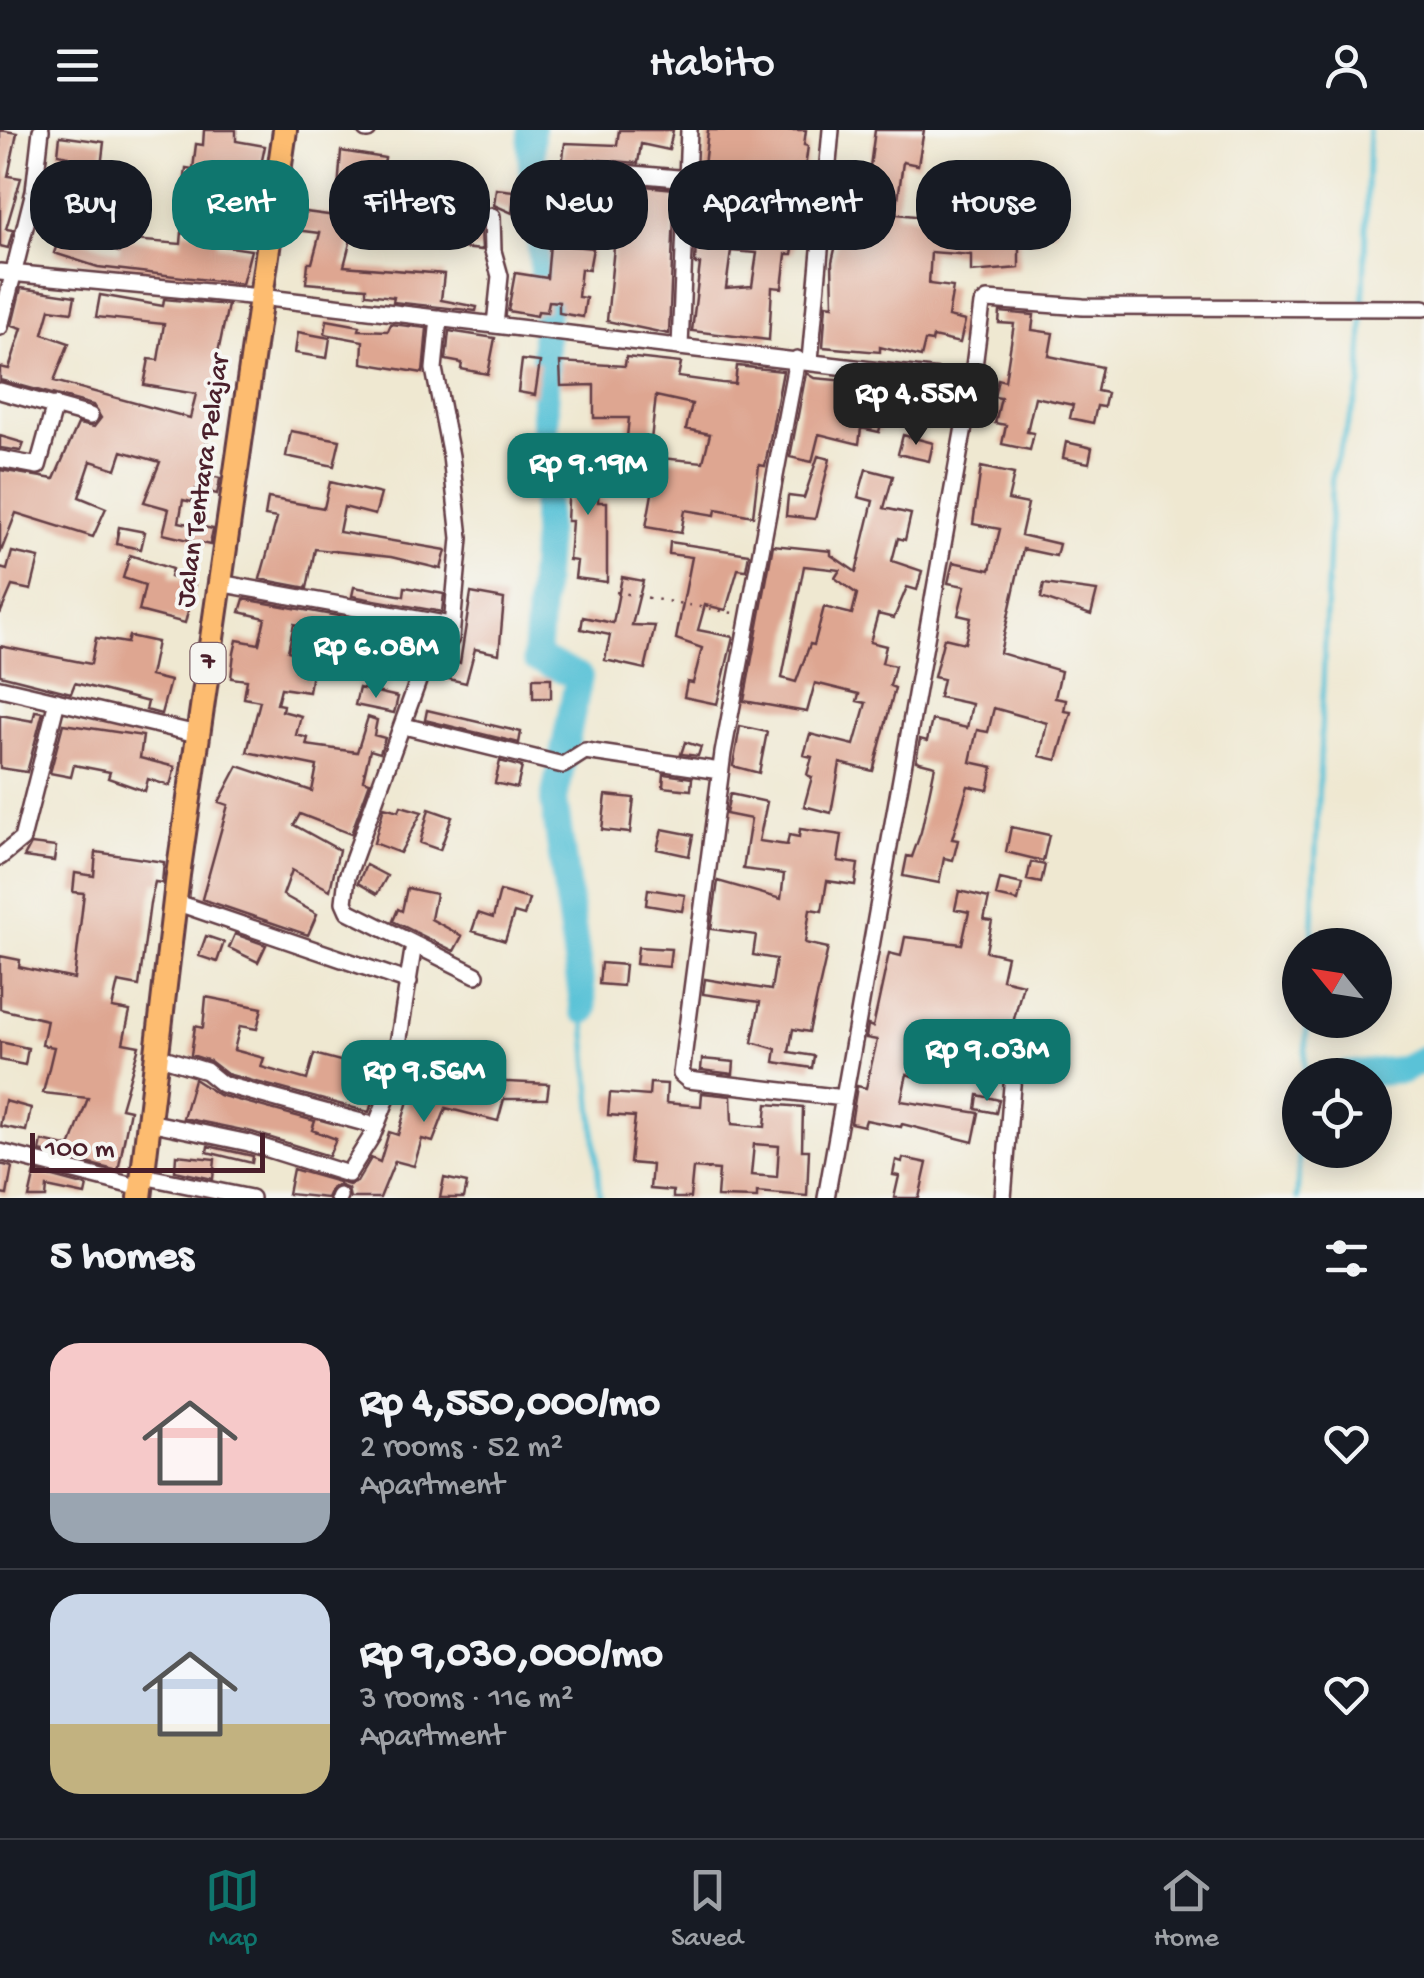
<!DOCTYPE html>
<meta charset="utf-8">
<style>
:root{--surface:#171b24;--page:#20242c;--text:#f1f3f6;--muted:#9ea1a6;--line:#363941;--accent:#0f766e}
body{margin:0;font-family:"Gochi Hand",sans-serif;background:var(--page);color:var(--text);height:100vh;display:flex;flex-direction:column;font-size:38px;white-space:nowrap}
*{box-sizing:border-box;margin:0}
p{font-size:32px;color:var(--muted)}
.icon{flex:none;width:55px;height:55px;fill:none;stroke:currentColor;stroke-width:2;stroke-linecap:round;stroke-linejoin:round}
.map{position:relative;height:1068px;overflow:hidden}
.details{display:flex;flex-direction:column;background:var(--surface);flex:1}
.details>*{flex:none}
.hud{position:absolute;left:30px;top:30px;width:1365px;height:90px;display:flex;gap:20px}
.needle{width:65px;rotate:300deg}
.buttons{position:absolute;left:1282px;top:798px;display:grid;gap:20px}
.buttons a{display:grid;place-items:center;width:110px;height:110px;border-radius:50%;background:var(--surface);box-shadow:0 5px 25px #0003;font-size:50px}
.scale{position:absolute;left:30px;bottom:25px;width:235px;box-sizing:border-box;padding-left:10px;border:5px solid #4a1f2b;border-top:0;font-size:28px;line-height:35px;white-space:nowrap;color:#4a1f2b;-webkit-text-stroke:8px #f6f6f2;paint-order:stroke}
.price{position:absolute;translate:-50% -85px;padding:0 22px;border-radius:20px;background:var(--accent);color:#fff;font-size:32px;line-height:65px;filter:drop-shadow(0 2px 5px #0008)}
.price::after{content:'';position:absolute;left:50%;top:60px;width:30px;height:22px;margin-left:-15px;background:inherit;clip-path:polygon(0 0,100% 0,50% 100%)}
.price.current{background:#222;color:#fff}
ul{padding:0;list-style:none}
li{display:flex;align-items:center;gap:30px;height:250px;padding:0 50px}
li+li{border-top:2px solid var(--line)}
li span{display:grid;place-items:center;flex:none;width:280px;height:200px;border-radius:30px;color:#555}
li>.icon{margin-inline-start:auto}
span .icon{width:120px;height:120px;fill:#fffc;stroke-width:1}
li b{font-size:42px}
h2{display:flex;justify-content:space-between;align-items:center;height:120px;padding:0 50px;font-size:42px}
.chip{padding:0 35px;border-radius:40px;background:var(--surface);box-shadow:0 5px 25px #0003;font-size:35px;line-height:90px}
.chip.current{background:var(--accent);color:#fff}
header{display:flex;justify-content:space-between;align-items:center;height:130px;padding:0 50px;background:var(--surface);font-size:45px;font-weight:600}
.tab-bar{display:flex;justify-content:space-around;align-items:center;height:140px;border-top:2px solid var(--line);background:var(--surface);font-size:28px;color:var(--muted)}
.tab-bar a{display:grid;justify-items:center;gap:5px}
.tab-bar .current{color:var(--accent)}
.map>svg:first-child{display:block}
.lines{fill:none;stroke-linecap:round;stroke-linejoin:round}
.stream{stroke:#5ac2d7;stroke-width:5}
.river{stroke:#5ac2d7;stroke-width:28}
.building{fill:#dea691;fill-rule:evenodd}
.minor-casing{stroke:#633d44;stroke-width:20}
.highway-casing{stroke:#633d44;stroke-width:28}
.path{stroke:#633d44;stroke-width:2.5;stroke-dasharray:2.5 8;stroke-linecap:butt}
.minor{stroke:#fff;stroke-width:15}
.highway{stroke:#fdbc70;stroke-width:22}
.labels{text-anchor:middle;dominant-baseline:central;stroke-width:8;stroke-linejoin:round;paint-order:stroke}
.shield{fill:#f6f6f2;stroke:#7e6067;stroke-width:2.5}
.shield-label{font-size:25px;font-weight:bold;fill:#4a1f2b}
.street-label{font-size:28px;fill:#4a1f2b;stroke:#f6f6f2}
</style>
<header><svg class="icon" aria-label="menu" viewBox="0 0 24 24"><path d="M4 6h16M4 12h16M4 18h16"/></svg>Habito<svg class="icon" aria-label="person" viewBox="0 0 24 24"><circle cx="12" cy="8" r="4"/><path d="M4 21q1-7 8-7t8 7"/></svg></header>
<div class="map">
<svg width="1424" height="1068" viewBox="0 0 1424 1068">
<rect width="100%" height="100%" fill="#f6f6f2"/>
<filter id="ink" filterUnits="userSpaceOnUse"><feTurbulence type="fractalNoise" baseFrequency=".01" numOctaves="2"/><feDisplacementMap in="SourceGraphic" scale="20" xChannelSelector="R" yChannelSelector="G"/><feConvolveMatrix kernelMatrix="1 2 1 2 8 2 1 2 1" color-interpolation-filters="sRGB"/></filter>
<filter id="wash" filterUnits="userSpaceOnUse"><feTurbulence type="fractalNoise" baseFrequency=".0048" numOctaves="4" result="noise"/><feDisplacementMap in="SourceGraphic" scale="40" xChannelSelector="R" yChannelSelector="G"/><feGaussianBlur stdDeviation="2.25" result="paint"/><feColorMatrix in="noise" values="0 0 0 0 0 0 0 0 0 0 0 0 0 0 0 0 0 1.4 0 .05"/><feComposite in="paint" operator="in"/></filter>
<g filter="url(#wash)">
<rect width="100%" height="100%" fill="#efe8d1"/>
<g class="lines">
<path class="stream" d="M1312 815 1332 343 1361 255 1369 0
M584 880 600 1068
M1304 945 1307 890
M1297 1068 1300 1012"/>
<path class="river" d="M531 0C530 63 546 123 546 186
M545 203V407L536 528 579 547 554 670 584 880
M1344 945 1402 940 1424 929"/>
</g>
<g id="blocks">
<path class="building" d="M0 0 17 3 8 46 21 48 6 99 13 100 8 118 0 116Z
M204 0H236V11L265 16 253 73 183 65 186 38 193 39 196 14 203 15Z
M619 0H673L669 20 641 14 638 33 588 29 577 37 562 35 565 13 617 15Z
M708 0H806L804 15 808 16 798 92 792 124H786L782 158 772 157 769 210 692 201 700 134H695L697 89 699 84 708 85 710 54H702ZM731 121 757 123 752 156 726 158Z
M875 0H924L918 35 903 32 896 84 934 88 931 60 946 59 947 65 1056 68 1055 102 1041 99 1039 110 1019 108V138L971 142V125L931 122 929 154 953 157 948 187 965 191 960 213 933 207 932 212 925 211 921 227 880 217V222L823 217 826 174 833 175 832 132 838 106H842L844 67 846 59H851L853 42 869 44Z
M60 6 104 12 101 37 113 38 111 56 65 51 68 26 58 24Z
M341 21 385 28 381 52 387 53 385 76 368 74 363 110 351 109 344 136 444 144 441 170 477 177 476 181 393 172 394 167 366 164V158L306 153 308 133H312L320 103 295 100 298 81 336 86Z
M583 50 675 59 669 204 607 191 616 95 602 93 605 69 584 70Z
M496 59 514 61 512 83 494 75Z
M437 92 481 98 482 120 402 112 403 96 436 99Z
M182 101 218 104 217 115 251 120 242 154 98 137 54 123 61 103 119 122 121 109 181 114Z
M550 114 593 118 589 140 581 139 578 167 586 168 583 187 559 183V172L549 171 547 182 538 181 537 186 508 181 515 143 547 148Z
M21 158 75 166 72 182 50 179 43 204 69 213 54 251 190 288 196 264 144 255 149 229 158 230 164 194 96 187 100 165 163 176 164 169 228 175 215 237 224 238 219 277 205 316 208 317 201 344 220 348 219 355 217 364 196 359 192 372 183 370 179 392 213 399 210 415 163 404 169 379 144 372 160 332 122 321 116 339 91 331 79 367 106 378 93 407 16 383 0 424V340L54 349 78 294 94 297 101 288 93 275 0 250V237L9 239 22 198 12 195Z
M1000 182 1034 185 1032 200 1053 203 1049 226 1102 237 1097 261 1107 263 1104 277 1097 276 1093 293 1070 288 1073 275 1035 267 1027 302 1034 303 1030 320 1002 314 1006 295 995 293 1001 268 994 267 998 249 1005 251 1014 194 999 193Z
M327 190 360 196 359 200 388 201 391 194 427 198 423 243 362 233 363 211 325 204Z
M449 201 495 208 488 244 461 239 462 233 446 230Z
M298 202 330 208 327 228 295 223Z
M626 227 681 233 678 247 722 253 735 254 737 236 783 241 765 336 759 335 753 386 716 379 715 385 685 380 681 403 646 397 655 347 648 346 650 327 703 332 710 304 686 299 692 274 656 266 651 310 627 307 629 288H594V255L561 256 560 232 625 236Z
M522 230 540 232 535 265 518 262Z
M806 243 814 248 947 260 943 278 907 271 905 280 885 276 879 302 861 298 859 314 819 304 812 332 790 327Z
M291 301 340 310 334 336 286 326Z
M903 305 933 313 929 331 898 324Z
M0 306 24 313 21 321 0 318Z
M1066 312 1092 318 1089 333 1063 328Z
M579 319 606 321 605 341H599L598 372H607V452L575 448 577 431 569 430 572 391H567L568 371 571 344 578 345Z
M818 326 830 329 815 389 786 386 788 366 804 368Z
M981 337 1014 344 1008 370 1028 374 1021 405 1059 414 1056 426 1023 419 1000 523 1061 541 1055 568 1066 570 1064 581 1071 582 1057 630 1040 626 1047 593 994 578 988 602 977 600 970 632 993 637 988 660 968 656 952 709 958 710 953 730 944 728 939 753 903 746 907 726 912 727 921 702 935 636 916 631 920 609 927 611 932 590 967 598 972 574 939 567 943 549 934 547 944 508 965 513 971 488 958 485 965 456 948 453 953 432 990 440 1000 399 973 394Z
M866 339 893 346 884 378 911 384 905 410 898 408 892 431 922 441 917 460 907 457 894 488 878 484 870 512 886 516 882 533 895 536 890 556 895 558 873 641 840 633 831 683 804 676 812 647 807 645 812 627 804 625 810 604 854 615 866 573 857 571 859 564 815 553 807 582 744 571 773 415 831 421V425L856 442 873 371 858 367ZM804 436 840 440 835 448 857 464 852 484 824 477 814 515 810 514 796 552 782 548Z
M330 352 381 364 375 385 344 377 339 402 446 420 441 439 391 427 315 419 307 458 260 449 277 388 265 386 268 368 324 378Z
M119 397 145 402 141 419 116 414Z
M670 412 749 424 746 440 738 439 726 480 705 475 698 500 733 507 717 574 684 567 687 552 693 553 702 518 676 509 692 427 669 424Z
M12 422 39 428 31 460 12 456 0 484V438L7 440Z
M130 425 172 439 170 447 195 453 185 493 139 481 145 455 123 448Z
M622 447 643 451 632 495 655 496 645 539 605 530 610 505 581 499 583 487 613 493Z
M1044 454 1097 461 1091 485 1041 468Z
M354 457 404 466 405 457 444 464 442 482 352 466Z
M471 463 504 469 499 524 475 519 466 553 432 545 447 530 460 533Z
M244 469 404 498 400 518 294 494 288 521 300 524 296 540 312 542 309 562 281 558 277 574 283 575 282 581 301 586 296 605 308 608 306 615 357 622 368 587 377 590 374 605 385 608 380 623 370 620 363 650 370 652 351 704 300 684 294 695 339 720 330 760 292 740 283 765 317 784 308 805 202 769 228 675 219 672 238 636 312 661 317 636 247 622 260 571 244 568 247 550 231 548 234 523 237 510 259 514 265 488 240 482Z
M129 506 157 512 150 546 170 551 161 584 146 580 148 572 75 553 71 563 0 545V516L91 534 96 508 127 513Z
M533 548H551V568H533Z
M359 558 398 567 394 583 355 575Z
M427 580 521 602 519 613 425 590Z
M35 581 43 582 27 642 0 638V585L33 591Z
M63 594 143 606 140 628 175 637 170 656 148 649 145 661 108 648 110 642 74 635 71 647 50 643Z
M740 596 767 602 759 643 733 636Z
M685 612 701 617 698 626 681 624Z
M500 631 522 637 517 658 495 653Z
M664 644 692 648 691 660 663 657Z
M730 664 767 672 759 711 787 715 789 705 799 707 800 699 842 705 838 731 858 734 855 755 827 751 822 781 810 779 805 813 828 818 809 902 793 899 789 922 814 926 812 938 774 932 776 919 752 912 760 872 703 864 705 849 771 860 776 829 753 825 756 805 711 799 718 751 781 769 784 744 743 739 751 689 726 684Z
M606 665 634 668 630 703 602 700Z
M401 676 422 682 400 723 374 713 384 677 399 681Z
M429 679 452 687 440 720 420 713Z
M1011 697 1049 705 1043 731 1006 722Z
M662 699 693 705 689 726 657 719Z
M31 714 56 717 54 731 24 727Z
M96 722 164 732 162 753 155 752 150 773 139 856 118 852 112 878 130 881 123 913 139 916 121 978 130 980 118 1041 40 1021 42 1011 70 1017 88 968 43 963 54 917 42 915 47 890 0 879V826L20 830 19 837 74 849 84 763 73 762 75 743 94 746Z
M1031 732 1045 735 1041 753 1027 750Z
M366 735 387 746 377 764 358 753Z
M1000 749 1022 754 1018 771 996 766Z
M407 758 436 764 431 789 462 806 454 821 393 791 398 779 402 781Z
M648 759 685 765 682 781 646 775Z
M500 761 529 769 524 786 514 783 505 811 472 801 478 783 493 788Z
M959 761 989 768 984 790 992 791 986 821 1007 826 1002 849 1023 854 1005 924 1003 930 954 922 948 948 914 940 912 946 907 944 901 971 979 983 973 1012 902 994 901 997 866 990 864 996 851 993 857 956 866 958 877 910 866 908 868 895 873 897 889 823 901 826 905 807 962 814 969 782 955 779Z
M235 804 266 815 258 832 229 818Z
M206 806 224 812 217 832 199 826Z
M638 817 671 819 669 837 636 834Z
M601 833 625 835 623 856 599 854Z
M206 867 262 878 257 899 240 896 234 920 264 928 261 937 307 950 314 924 382 942 369 982 227 944 210 931 191 925 195 896 203 898Z
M0 912 28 918 25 935 0 930Z
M702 929 734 932 733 944 701 940Z
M425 936 487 944 486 951 549 954 547 969H504L498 991 446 978 433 1012 422 1009 414 1036 395 1031 380 1068H350L348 1059 339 1055 332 1057 327 1068 288 1064 293 1039 349 1055 357 1052 371 1028 380 1032 389 1002 398 1005 413 954 421 956Z
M194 949 219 965 315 991 312 1000 336 1009 329 1026 252 1002 183 988Z
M650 953 667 954 666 973 701 976 702 963 731 966 732 994 765 997 767 974 803 977 802 1020H809L807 1066 757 1062V1068L717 1067 719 1040 693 1038 690 1068H673V1061L650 1059 652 1035 630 1033 635 987 608 985 610 963 649 966ZM754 1014 779 1016 777 1047 751 1045Z
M978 965 999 970 996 983 976 979Z
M5 971 31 978 26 1001 0 996Z
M208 1016 253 1026 252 1033 207 1022Z
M176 1025 215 1029 213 1049 175 1041Z
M903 1028 927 1033 919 1068H894L899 1046 893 1045 896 1030 902 1032Z
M0 1034 12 1037 7 1065 0 1064Z
M35 1042 87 1056 85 1065 47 1057 46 1068H29Z
M444 1048 467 1053 464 1068H440Z"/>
</g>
</g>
<g filter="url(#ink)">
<use href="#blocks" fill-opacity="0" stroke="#633d44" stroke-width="2.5"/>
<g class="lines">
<g class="minor-casing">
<path id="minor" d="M366 0H368
M588 40 689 49
M492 86 493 121 500 146 495 195
M0 142 260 167 972 252
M439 188 434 239 451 326 460 408 451 508C445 522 430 525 422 540L347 747 344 772 348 781 476 845
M0 197 34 61 41 0
M680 217 689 0
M797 229 723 623 681 944 688 950 844 968
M810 230 831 0
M0 261 90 286
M0 329 38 336 55 275
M219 453 450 495
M0 558 197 604
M404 596 563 635 585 621 720 641
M0 727 22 709 57 571
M175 772 409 852
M157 926 206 941 222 954 376 996
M149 992 249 1013 348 1044 372 1006 391 958 414 814
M0 1022 141 1058
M143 1046 251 1068
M338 1068 339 1066
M826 1068 972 252 982 174 987 170 1083 177 1424 178
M1003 1068 1014 931"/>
</g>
<g class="highway-casing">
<path id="highway" d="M140 1068 178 745 285 0"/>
</g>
<path class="path" d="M616 462 733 483"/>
<use href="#minor" class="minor"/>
<use href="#highway" class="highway"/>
</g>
</g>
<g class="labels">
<rect class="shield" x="190.5" y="513" width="35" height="40" rx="8"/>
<g class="shield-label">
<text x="208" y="533">7</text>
</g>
<g class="street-label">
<text transform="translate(204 351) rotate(-82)">Jalan Tentara Pelajar</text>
</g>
</g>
</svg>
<div class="buttons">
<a><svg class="needle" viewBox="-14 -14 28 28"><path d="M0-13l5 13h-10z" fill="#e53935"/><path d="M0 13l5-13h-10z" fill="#9ea1a6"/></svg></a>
<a><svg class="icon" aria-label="locate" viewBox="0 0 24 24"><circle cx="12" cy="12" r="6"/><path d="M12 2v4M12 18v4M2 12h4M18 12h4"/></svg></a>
</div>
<div class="scale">100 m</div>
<b class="price current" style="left:916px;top:318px">Rp 4.55M</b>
<b class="price" style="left:588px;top:388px">Rp 9.19M</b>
<b class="price" style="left:376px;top:571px">Rp 6.08M</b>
<b class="price" style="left:987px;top:974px">Rp 9.03M</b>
<b class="price" style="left:424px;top:995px">Rp 9.56M</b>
<div class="hud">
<a class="chip">Buy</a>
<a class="chip current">Rent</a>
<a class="chip">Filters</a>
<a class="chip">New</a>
<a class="chip">Apartment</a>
<a class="chip">House</a>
</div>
</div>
<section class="details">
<h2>5 homes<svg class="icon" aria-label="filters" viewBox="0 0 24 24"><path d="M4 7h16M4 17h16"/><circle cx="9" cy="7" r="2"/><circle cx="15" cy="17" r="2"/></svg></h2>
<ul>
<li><span style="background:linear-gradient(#f6c9c9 75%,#9aa5b1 0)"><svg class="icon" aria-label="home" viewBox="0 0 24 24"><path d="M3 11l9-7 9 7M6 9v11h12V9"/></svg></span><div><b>Rp 4,550,000/mo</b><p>2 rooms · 52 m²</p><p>Apartment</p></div><svg class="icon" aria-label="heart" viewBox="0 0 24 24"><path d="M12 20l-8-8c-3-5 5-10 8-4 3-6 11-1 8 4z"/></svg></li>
<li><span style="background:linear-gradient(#c9d6e8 65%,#c2b280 0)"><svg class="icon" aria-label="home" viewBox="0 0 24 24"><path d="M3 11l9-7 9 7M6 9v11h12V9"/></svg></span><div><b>Rp 9,030,000/mo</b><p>3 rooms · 116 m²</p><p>Apartment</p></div><svg class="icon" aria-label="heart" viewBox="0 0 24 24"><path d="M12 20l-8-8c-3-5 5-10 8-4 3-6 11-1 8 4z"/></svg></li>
</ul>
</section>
<nav class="tab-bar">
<a class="current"><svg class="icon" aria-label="map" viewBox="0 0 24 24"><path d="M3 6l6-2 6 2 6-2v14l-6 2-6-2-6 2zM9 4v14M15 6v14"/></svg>Map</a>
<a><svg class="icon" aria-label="saved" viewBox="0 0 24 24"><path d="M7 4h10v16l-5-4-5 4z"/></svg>Saved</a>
<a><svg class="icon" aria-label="home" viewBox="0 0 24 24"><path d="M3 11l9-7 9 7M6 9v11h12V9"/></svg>Home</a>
</nav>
